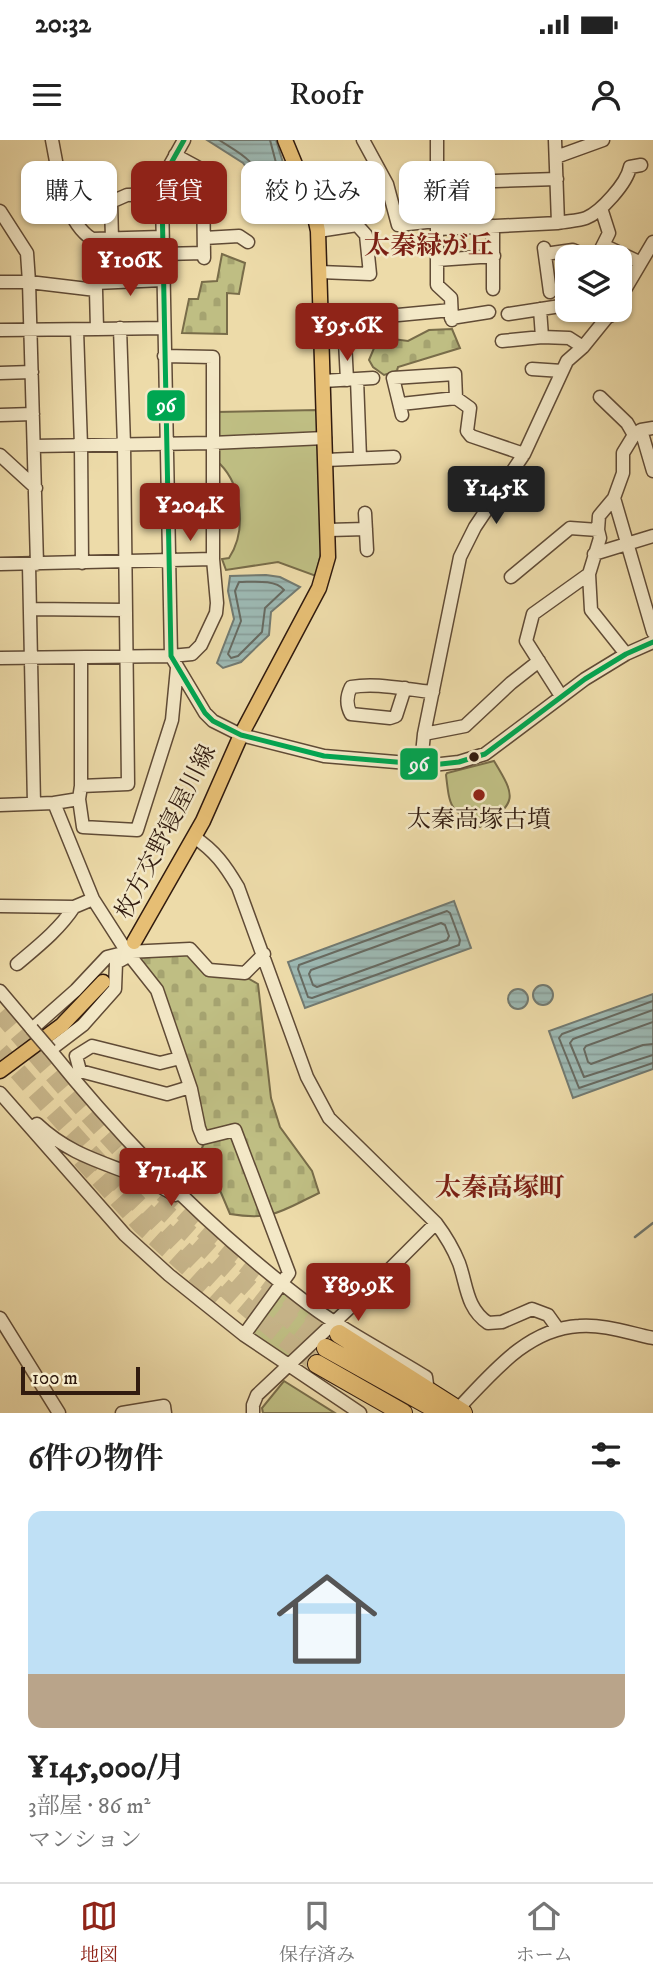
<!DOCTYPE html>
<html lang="ja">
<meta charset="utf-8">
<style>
:root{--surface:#fff;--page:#f2f2f2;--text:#222;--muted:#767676;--line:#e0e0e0;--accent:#8f2418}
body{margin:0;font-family:"IM FELL DW Pica","Noto Serif JP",serif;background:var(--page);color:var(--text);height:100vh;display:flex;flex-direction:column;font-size:26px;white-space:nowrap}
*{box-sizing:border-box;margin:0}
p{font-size:23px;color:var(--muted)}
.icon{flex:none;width:38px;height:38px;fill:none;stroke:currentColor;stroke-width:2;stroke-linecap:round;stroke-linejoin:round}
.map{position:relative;height:1273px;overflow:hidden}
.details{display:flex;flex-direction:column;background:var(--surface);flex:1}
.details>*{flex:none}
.top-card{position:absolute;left:21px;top:21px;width:612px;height:63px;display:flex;gap:14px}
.buttons{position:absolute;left:555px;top:105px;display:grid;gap:14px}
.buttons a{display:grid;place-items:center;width:77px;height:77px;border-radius:14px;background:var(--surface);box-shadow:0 2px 5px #0004;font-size:35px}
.scale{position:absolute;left:21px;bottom:18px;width:119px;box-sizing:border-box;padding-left:7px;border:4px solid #311b0f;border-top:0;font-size:19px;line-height:24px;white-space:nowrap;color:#311b0f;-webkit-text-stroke:5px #f3e8c7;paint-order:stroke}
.price{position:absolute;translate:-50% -60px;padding:0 16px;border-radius:7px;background:var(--accent);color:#fff;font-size:23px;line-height:46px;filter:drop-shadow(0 2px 4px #0008)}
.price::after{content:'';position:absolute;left:50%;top:42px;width:21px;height:16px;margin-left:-10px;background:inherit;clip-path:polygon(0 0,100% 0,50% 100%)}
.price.active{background:#222;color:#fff}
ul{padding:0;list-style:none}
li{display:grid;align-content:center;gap:14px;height:371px;padding:0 28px}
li+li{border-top:2px solid var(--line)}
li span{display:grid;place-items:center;height:217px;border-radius:14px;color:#555}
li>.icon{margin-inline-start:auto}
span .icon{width:126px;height:126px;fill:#fffc;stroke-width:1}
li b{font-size:30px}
h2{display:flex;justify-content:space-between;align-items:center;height:84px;padding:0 28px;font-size:30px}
.pill{padding:0 24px;border-radius:14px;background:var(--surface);box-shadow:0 2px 5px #0004;font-size:24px;line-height:63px}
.pill.active{background:var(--accent);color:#fff}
.status{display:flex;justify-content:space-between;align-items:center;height:49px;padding:0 35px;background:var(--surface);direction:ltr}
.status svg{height:19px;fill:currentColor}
header{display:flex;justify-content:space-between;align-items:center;height:91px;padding:0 28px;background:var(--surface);font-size:32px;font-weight:600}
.tab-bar{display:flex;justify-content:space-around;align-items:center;height:98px;border-top:2px solid var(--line);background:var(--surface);font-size:19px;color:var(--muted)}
.tab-bar a{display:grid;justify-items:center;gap:4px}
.tab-bar .active{color:var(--accent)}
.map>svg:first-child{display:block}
.cemetery{fill:url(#cemetery-stones);stroke:#786c49;stroke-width:2}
.park{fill:#bfbe83;stroke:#786c49;stroke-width:2}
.water{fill:url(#water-rules);stroke:#727a71;stroke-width:2}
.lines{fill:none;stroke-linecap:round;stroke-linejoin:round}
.shore{stroke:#676a61;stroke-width:2}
.stream{stroke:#727a71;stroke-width:2.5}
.highway-tunnel{stroke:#c7b58a;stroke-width:18;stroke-dasharray:18 9;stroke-linecap:butt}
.minor-casing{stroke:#604b36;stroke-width:15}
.major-casing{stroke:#311b0f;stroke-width:17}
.highway-casing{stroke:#311b0f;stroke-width:20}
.minor{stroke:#f3e8c7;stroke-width:12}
.major{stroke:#e6be74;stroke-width:14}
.highway{stroke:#e6be74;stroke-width:18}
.minor-bridge-casing{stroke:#604b36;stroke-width:15;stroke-linecap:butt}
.minor-bridge{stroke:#f3e8c7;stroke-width:12}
.bus-1-casing{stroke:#f3e8c7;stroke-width:10}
.bus-1{stroke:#00a651;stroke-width:5}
.bus-dot{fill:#311b0f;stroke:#f3e8c7;stroke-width:2.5}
.poi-dot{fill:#8f2418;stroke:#f3e8c7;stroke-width:2.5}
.labels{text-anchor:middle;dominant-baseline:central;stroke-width:5;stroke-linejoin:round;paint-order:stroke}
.poi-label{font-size:24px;fill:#311b0f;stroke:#f3e8c7}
.street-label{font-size:24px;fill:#311b0f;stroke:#f3e8c7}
.neighbourhood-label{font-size:26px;font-weight:bold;fill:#7a1f14;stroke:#f3e8c7}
.line-badge{stroke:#f3e8c7;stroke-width:2.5}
.badge-label{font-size:19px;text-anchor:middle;font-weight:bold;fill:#fff}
</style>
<div class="status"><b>20:32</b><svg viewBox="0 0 49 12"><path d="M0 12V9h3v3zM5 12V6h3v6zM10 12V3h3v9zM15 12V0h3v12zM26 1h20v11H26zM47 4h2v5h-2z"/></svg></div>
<header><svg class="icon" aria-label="menu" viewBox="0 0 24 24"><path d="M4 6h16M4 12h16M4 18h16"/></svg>Roofr<svg class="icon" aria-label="person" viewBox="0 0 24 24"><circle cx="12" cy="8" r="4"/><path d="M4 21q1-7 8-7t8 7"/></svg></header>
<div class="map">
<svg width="653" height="1273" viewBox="0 0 653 1273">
<defs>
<pattern id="cemetery-stones" width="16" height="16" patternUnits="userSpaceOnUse" patternTransform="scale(1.75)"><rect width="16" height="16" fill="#bfbe83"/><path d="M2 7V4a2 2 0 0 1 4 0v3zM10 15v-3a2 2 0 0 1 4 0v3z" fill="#a5a370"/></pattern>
<pattern id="water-rules" width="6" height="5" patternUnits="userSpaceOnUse" patternTransform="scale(1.75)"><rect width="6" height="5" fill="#9db9b3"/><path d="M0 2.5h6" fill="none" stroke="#889e99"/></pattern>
</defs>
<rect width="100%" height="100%" fill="#eddba9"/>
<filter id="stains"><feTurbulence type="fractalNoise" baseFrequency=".00286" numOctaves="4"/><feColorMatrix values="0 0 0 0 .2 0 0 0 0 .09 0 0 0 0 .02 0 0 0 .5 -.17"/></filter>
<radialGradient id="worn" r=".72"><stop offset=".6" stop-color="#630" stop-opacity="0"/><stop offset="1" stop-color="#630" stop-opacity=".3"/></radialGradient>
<path class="cemetery" d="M222 114 245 123 239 154 227 153V194L182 193 189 159H198L202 142 217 141Z
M452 189 460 208 398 227 397 231 384 235 373 227 369 220 377 201 385 198 408 201 429 190Z
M191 814 209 832 244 836 258 844 271 958 280 987 312 1031 319 1053C281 1071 273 1081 230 1074L202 1008 205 1001 185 918 136 818Z"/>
<path class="park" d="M317 270 322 408 316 436 278 422 226 430 222 419 229 418C247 391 242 346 220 324H215L216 272Z
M494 621C516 657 518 663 480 687 450 669 450 670 446 635L447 633Z
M284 1149 328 1180 286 1227 250 1197Z
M284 1241 335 1273H263L262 1268Z"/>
<path class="water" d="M207 0H276L289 42C277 49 267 60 254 63L252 35 243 23Z
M266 435 280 437 300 447 271 472 269 495 241 522 223 528 217 523 234 479 228 451 230 436Z
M454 761 471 808 305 868 288 822Z
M533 855a10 10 0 1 1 20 0a10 10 0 1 1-20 0Z
M508 859a10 10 0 1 1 20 0a10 10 0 1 1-20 0Z
M653 854V929L573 958 549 891Z"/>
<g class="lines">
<path class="shore" d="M219 0C239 13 258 20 260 47L264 49 280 38 270 0
M239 442C253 442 275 439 284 450L265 468 262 492 238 516 231 518 228 514 241 481 235 451Z
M447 771 450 773 460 800 459 805 312 858 308 857 298 829 299 825Z
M441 783 445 785 449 796 447 800 317 847 313 845 309 834 311 830Z
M653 861 562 894 559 898 579 948 653 923
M653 870 573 899 570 903 584 937 653 915
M653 882 586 906 584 909 588 922 591 924 643 905 653 904"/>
<path class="stream" d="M635 1097 653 1083"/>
<path class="highway-tunnel" d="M0 873C55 936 108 1001 168 1058 221 1109 280 1152 339 1194
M0 911C97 1022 198 1136 317 1224
M81 1019 140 1084 220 1157
M157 1064 253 1151 326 1208"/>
<g class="minor-casing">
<path id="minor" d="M52 0C58 30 64 82 92 99L96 150
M184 0 170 25 162 58 171 516 205 573 213 581 241 595 324 616 432 625 459 622 485 614 585 539 626 514 653 502
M363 0 387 44 398 85 436 81
M437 0V145L451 158 452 180
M175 15 201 29 203 34 204 118
M556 17 603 0
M436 43 557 39
M0 71 27 113 29 142H0
M558 83C567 81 578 81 586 78 601 72 627 43 630 27L641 25
M437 89 558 83 555 0
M318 91 357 85 366 95 370 134 320 132
M204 98 239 96 248 102
M92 99 162 97
M112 99 111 62 127 55 163 54
M603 105 639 122
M544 108 550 152
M162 114 204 113
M545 114 573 110 589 117
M597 117 609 93 601 68
M437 120 494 116
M95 143 163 140
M493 149V86
M620 158 653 102
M540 169 542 197
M589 170 610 176
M508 174 567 165
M398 175 451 170
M451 178 489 172
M0 190 97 189
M77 190 81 306 82 423
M345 201 347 240
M502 201 542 197 569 198 583 207
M532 229 562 231
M0 233 32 232
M357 239 360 318
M323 241 373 238
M600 257 627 283 634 295
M401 264 456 258 470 268 467 291 471 296 524 314
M0 275 33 274
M402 275 393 238 455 234 456 258
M641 290 653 331
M34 306 212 303 325 298
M0 315 36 348
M326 320 394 317
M614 358 653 492
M365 373 367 410
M328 390 366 389
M594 414 653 396
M0 424 213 419
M37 424 29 142 96 150 97 189 164 188
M29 425 34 664
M511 437 570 388 598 390
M30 469 125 470
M626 514 591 470 589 434 600 398 598 390 599 376 614 358 623 333V313L634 295 641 290 653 288
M0 518 171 516 192 514 201 505 216 473 217 463 213 419V217L164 216
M81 518V646
M405 548 396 576 390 578 351 574C346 565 346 557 351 547 378 542 406 550 433 552
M561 556 526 501 533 474 589 434
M424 594 465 586 511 543 539 521
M421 624 424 594 460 417 475 387 524 314 567 221 583 207 613 170
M79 659 83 687 137 690 172 580 177 528
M54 663 79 659 81 646 128 644 124 305 120 188
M0 665 54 663 93 759 127 812
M194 697C215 711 225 725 238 747L307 937 329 978 436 1083C445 1095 453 1108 459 1123 467 1145 466 1168 488 1183L502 1182 532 1169 548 1175 558 1189
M0 766 74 767 93 759
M127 812 125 818 116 823 115 849 83 885 50 910C123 1001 207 1086 299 1157 338 1188 384 1211 426 1237L428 1252
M17 824C37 807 59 790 74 767
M0 851 32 889 76 850 107 817 127 812
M180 918 160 923 92 906 76 916 80 931 167 954 190 947
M0 953 125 1095 169 1135 244 1195 360 1273
M37 984C80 1025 127 1025 175 1055
M0 1178 59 1273
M244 1195 289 1133 235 990 203 998 199 988 191 949 157 850 127 812 190 809 209 830 245 833 264 814
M122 1273 164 1266 165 1273
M253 1273V1265L257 1255 377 1142 436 1083
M454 1273C489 1237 525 1189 579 1186 604 1184 629 1193 653 1198"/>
</g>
<g class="major-casing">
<path id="major" d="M134 802 203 681 241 595 319 448 328 417 318 91 313 68 285 0
M0 931 62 885 103 842"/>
</g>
<g class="highway-casing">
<path id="highway" d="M339 1194 463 1273
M326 1208 439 1271
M317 1224 403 1273"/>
</g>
<use href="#minor" class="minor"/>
<use href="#major" class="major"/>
<use href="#highway" class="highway"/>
<g class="minor-bridge-casing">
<path id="minor-bridge" d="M32 889 50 910"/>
</g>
<use href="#minor-bridge" class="minor-bridge"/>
<g class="bus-1-casing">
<path id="bus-1" d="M184 0 170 25 162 58 171 516 205 573 213 581 241 595 324 616 432 625 459 622 485 614 585 539 626 514 653 502"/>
</g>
<use href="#bus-1" class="bus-1"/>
</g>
<circle class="bus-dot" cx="474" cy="617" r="6"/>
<circle class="poi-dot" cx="479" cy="655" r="7"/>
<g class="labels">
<g class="poi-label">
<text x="479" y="680">太秦高塚古墳</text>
</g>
<g class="street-label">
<text transform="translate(166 692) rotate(-63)">枚方交野寝屋川線</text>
</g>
<g class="neighbourhood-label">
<text x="429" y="106">太秦緑が丘</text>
<text x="500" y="1048">太秦高塚町</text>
</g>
</g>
<g class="line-badge">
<rect x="146" y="249" width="40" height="33" rx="7" fill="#00a651"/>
<rect x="399" y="607" width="40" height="34" rx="7" fill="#00a651"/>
</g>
<g class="badge-label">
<text x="166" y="272">96</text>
<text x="419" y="631">96</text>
</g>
<rect width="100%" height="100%" filter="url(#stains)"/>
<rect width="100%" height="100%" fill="url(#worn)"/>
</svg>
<div class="buttons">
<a><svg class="icon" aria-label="layers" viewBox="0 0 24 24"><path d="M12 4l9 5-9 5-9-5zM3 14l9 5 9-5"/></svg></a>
</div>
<div class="scale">100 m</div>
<b class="price" style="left:130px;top:158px">¥106K</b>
<b class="price" style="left:347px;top:223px">¥95.6K</b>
<b class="price active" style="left:496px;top:386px">¥145K</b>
<b class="price" style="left:190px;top:403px">¥204K</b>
<b class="price" style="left:171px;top:1068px">¥71.4K</b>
<b class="price" style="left:358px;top:1183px">¥89.9K</b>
<div class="top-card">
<a class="pill">購入</a>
<a class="pill active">賃貸</a>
<a class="pill">絞り込み</a>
<a class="pill">新着</a>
</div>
</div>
<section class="details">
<h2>6件の物件<svg class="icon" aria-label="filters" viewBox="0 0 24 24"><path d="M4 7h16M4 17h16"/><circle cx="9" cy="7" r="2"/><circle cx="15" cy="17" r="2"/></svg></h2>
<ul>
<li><span style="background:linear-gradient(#bfe0f5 75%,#b9a48a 0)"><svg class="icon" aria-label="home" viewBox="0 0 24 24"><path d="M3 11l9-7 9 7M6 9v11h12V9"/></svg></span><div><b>¥145,000/月</b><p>3部屋 · 86 m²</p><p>マンション</p></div></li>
</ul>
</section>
<nav class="tab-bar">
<a class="active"><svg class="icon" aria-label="map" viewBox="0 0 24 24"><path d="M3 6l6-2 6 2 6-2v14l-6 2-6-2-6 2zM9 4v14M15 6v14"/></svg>地図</a>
<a><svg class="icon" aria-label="saved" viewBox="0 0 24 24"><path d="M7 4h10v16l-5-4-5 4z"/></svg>保存済み</a>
<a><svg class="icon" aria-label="home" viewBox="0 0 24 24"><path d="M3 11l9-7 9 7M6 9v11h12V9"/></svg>ホーム</a>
</nav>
